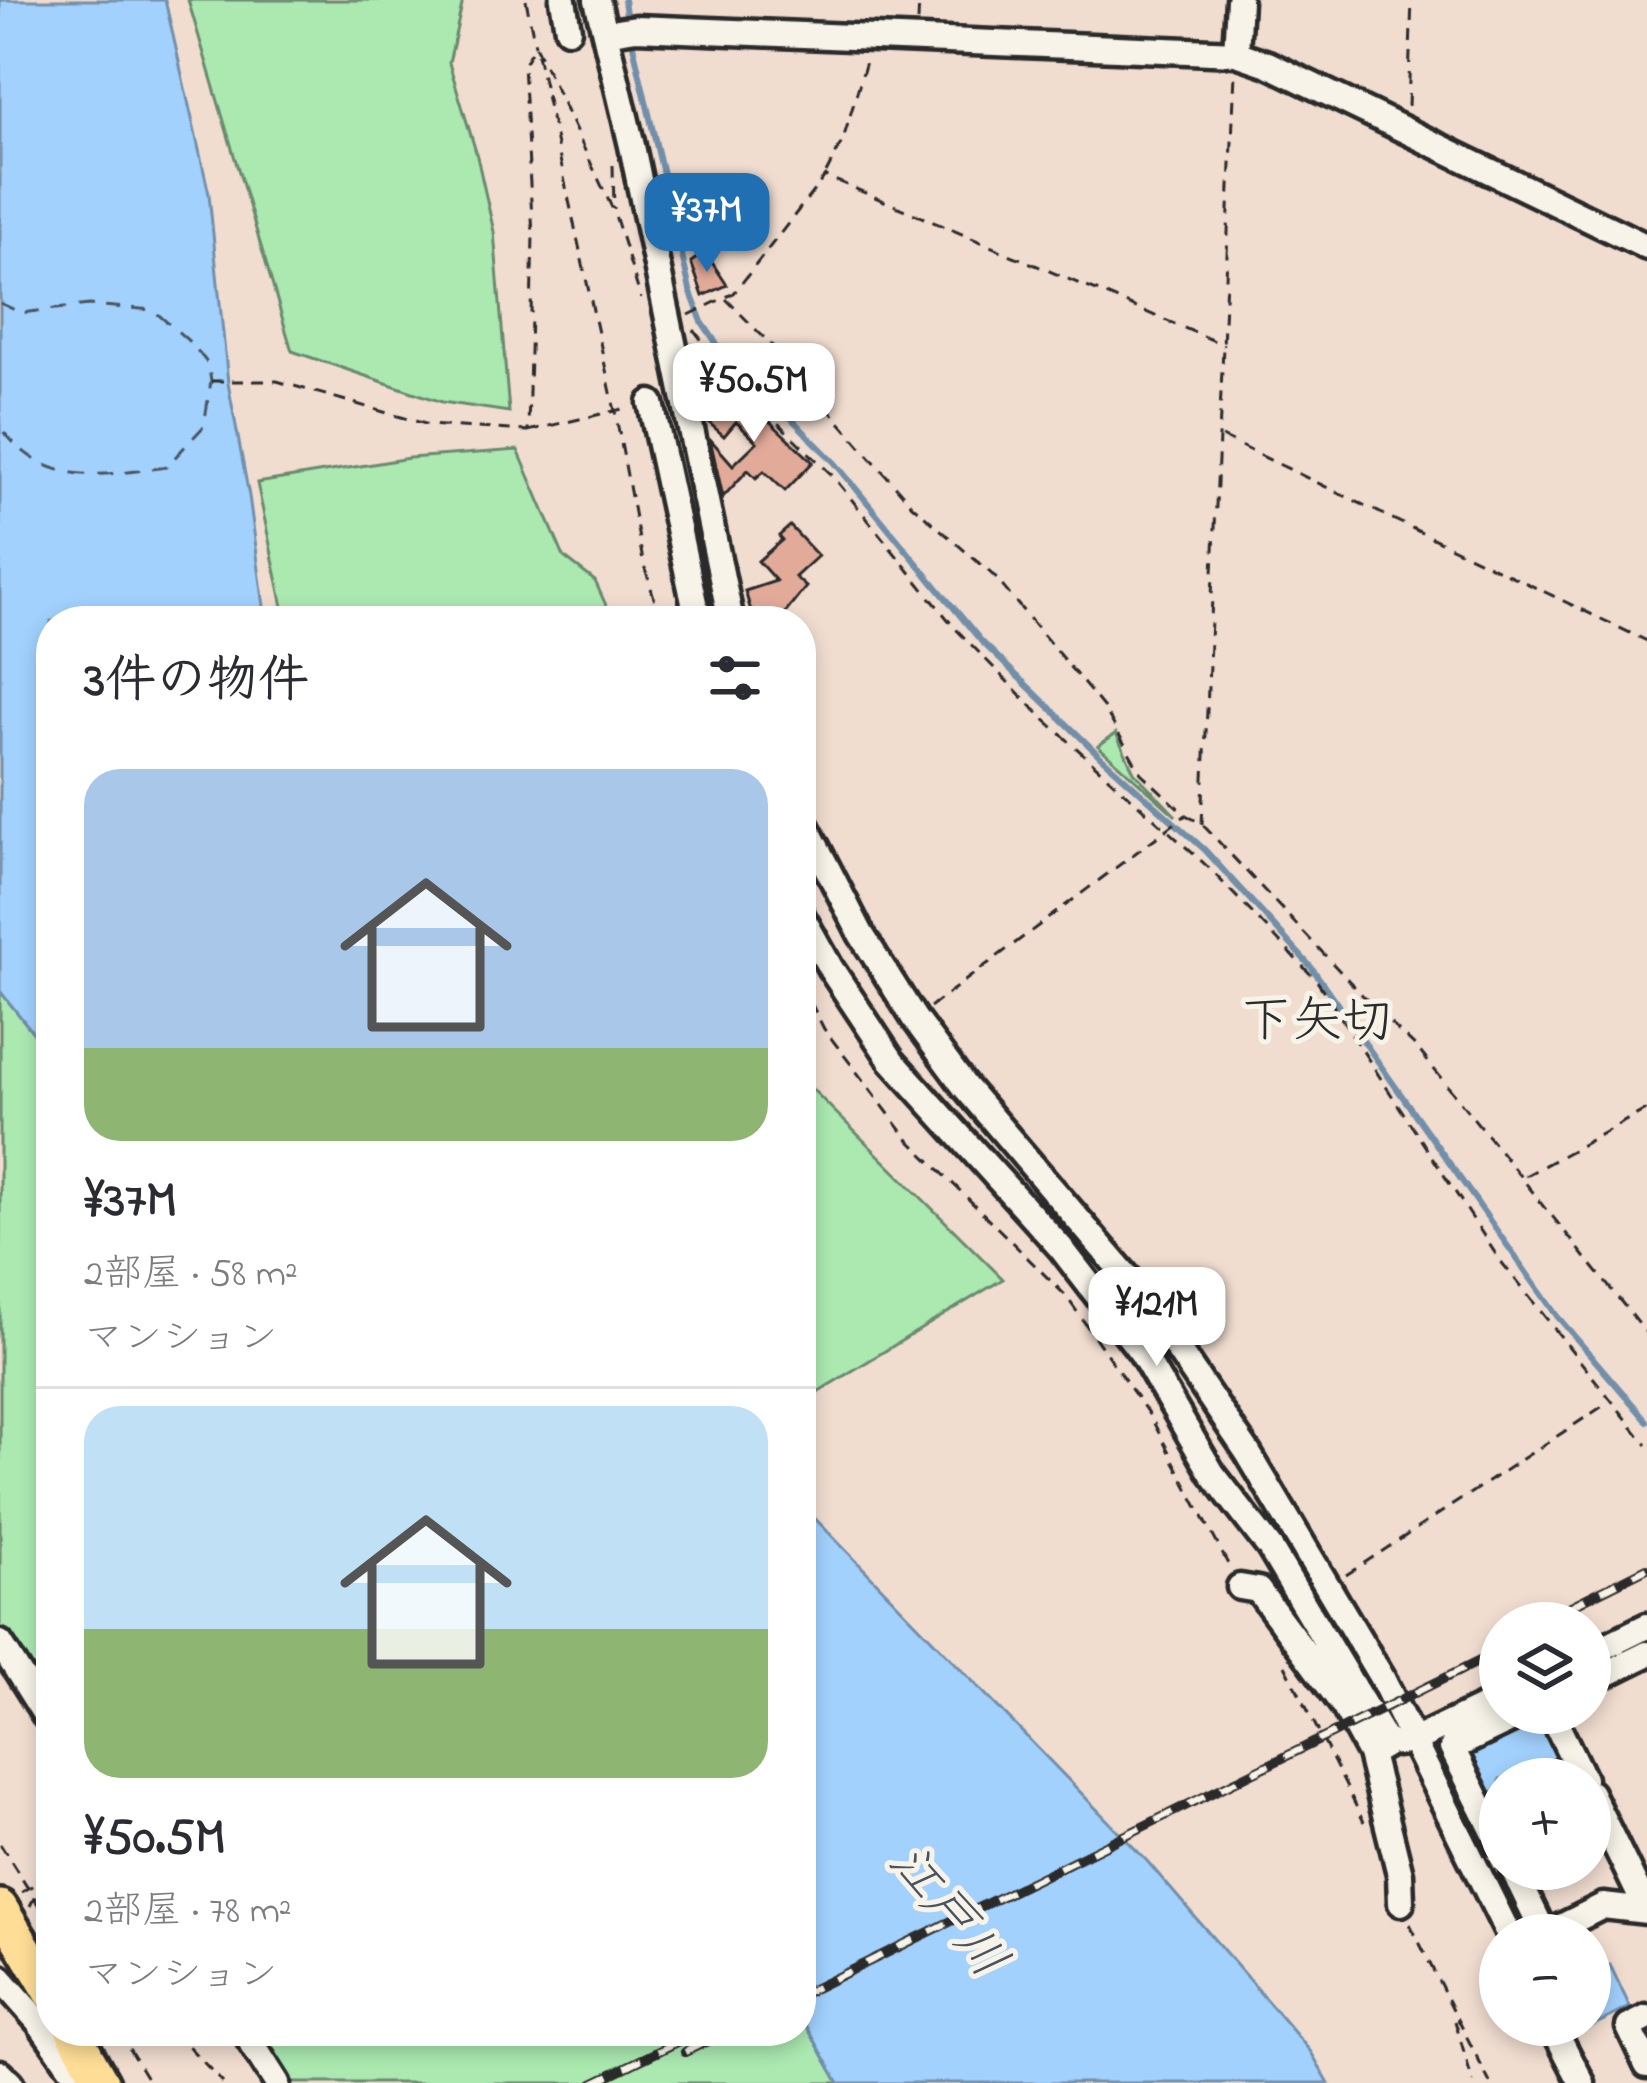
<!DOCTYPE html>
<html lang="ja">
<meta charset="utf-8">
<style>
:root{--surface:#fff;--page:#f7f7f7;--text:#2b2b33;--muted:#7c7c81;--line:#e1e1e2;--accent:#1f6fb2}
body{margin:0;font-family:"Indie Flower","Klee One",sans-serif;background:var(--page);color:var(--text);height:100vh;display:flex;flex-direction:column;font-size:45px;white-space:nowrap}
*{box-sizing:border-box;margin:0}
p{font-size:39px;color:var(--muted)}
.icon{flex:none;width:66px;height:66px;fill:none;stroke:currentColor;stroke-width:2;stroke-linecap:round;stroke-linejoin:round}
.map{position:relative;flex:1;overflow:hidden}
.sheet{position:absolute;left:36px;top:606px;width:780px;height:1440px;display:flex;flex-direction:column;background:var(--surface);border-radius:48px;box-shadow:0 6px 18px #0003}
.sheet>*{flex:none}
.fabs{position:absolute;left:1479px;top:1602px;display:grid;gap:24px}
.fabs a{display:grid;place-items:center;width:132px;height:132px;border-radius:50%;background:var(--surface);box-shadow:0 6px 18px #0003;font-size:60px}
.price{position:absolute;translate:-50% -102px;padding:0 27px;border-radius:24px;background:#fff;color:#222;font-size:39px;line-height:78px;filter:drop-shadow(0 3px 6px #0008)}
.price::after{content:'';position:absolute;left:50%;top:72px;width:36px;height:27px;margin-left:-18px;background:inherit;clip-path:polygon(0 0,100% 0,50% 100%)}
.price.active{background:var(--accent);color:#fff}
ul{padding:0;list-style:none}
li{display:grid;align-content:center;gap:24px;height:636px;padding:0 48px}
li+li{border-top:3px solid var(--line)}
li span{display:grid;place-items:center;height:372px;border-radius:36px;color:#555}
li>.icon{margin-inline-start:auto}
span .icon{width:216px;height:216px;fill:#fffc;stroke-width:1}
li b{font-size:51px}
h2{display:flex;justify-content:space-between;align-items:center;height:144px;padding:0 48px;font-size:51px}
.map>svg:first-child{display:block}
.green{fill:#abe9b1;stroke:#6b8a6e;stroke-width:3}
.water{fill:#a2d1fe;stroke:#728faa;stroke-width:3}
.lines{fill:none;stroke-linecap:round;stroke-linejoin:round}
.stream{stroke:#728faa;stroke-width:6}
.ferry{stroke:#495460;stroke-width:3;stroke-dasharray:15 12;stroke-linecap:butt}
.building{fill:#e2aa99;stroke:#2b2b2b;stroke-width:3}
.minor-casing{stroke:#2b2b2b;stroke-width:33}
.major-casing{stroke:#2b2b2b;stroke-width:42}
.path{stroke:#2b2b2b;stroke-width:3;stroke-dasharray:12 9;stroke-linecap:butt}
.minor{stroke:#f7f3e8;stroke-width:24}
.major{stroke:#fedd96;stroke-width:33}
.rail-casing{stroke:#2b2b2b;stroke-width:10}
.rail{stroke:#f7f3e8;stroke-width:6;stroke-dasharray:18;stroke-linecap:butt}
.labels{text-anchor:middle;dominant-baseline:central;stroke-width:10;stroke-linejoin:round;paint-order:stroke}
.neighbourhood-label{font-size:51px;fill:#2b2b2b;stroke:#f7f3e8}
.water-label{font-size:51px;font-style:italic;fill:#495460;stroke:#f7f3e8}
</style>
<div class="map">
<svg width="1647" height="2083" viewBox="0 0 1647 2083">
<rect width="100%" height="100%" fill="#f1ddd0"/>
<filter id="ink" filterUnits="userSpaceOnUse"><feTurbulence type="fractalNoise" baseFrequency=".00833" numOctaves="2"/><feDisplacementMap in="SourceGraphic" scale="24" xChannelSelector="R" yChannelSelector="G"/><feConvolveMatrix kernelMatrix="1 2 1 2 8 2 1 2 1" color-interpolation-filters="sRGB"/></filter>
<g filter="url(#ink)">
<path class="green" d="M188 0H463L449 63 476 152 494 232 509 412 442 402 292 351Z
M518 450 564 557 595 581 613 621H286L257 483 409 458Z
M1116 733 1134 772 1176 816 1098 746Z
M0 991 51 1055V1742L0 1660Z
M801 1078 1003 1279 801 1402Z
M801 2016 839 2083H264L232 2031H801Z"/>
<path class="water" d="M0 0H165L209 194 228 383 249 496 266 621H51V1055L0 991Z
M801 1504 1147 1861 1311 2052 1329 2083H839L801 2016Z
M1542 1716 1562 1758 1519 1779H1500V1788L1483 1796 1463 1753Z
M1610 1965 1630 2007 1586 2029 1584 2025H1590V1974Z"/>
<g class="lines">
<path class="stream" d="M624 0 626 14
M633 45 690 290 702 322 736 372 780 407 835 463 981 641 1101 757 1205 850 1312 968 1557 1316 1647 1421"/>
<path class="ferry" d="M0 303 21 313 89 305 153 310 192 344 208 364 211 381 204 426 166 467C98 476 47 488 0 427"/>
</g>
<path class="building" d="M705 252 727 285 703 296 691 262Z
M732 386 813 462 785 491 764 471 756 478 748 470 723 497 710 439 733 465 757 442 736 422 724 436 707 421 705 415Z
M790 526 818 556 795 577 806 587 779 621H754L745 591 776 581 758 561 782 540 779 536Z"/>
<g class="lines">
<g class="minor-casing">
<path id="minor" d="M563 0 568 29
M597 0 632 146 731 621
M605 33 636 28 1236 53 1268 64 1647 247
M1236 53 1239 0
M651 403 698 621
M801 817 861 934 914 1018 965 1087 1134 1285 1248 1453 1382 1678 1509 1935
M801 915 831 969 892 1061 1061 1248 1142 1353 1212 1473 1270 1548 1387 1744 1370 1754
M1240 1587 1258 1590 1344 1706 1370 1754 1400 1874 1401 1903
M0 1643 51 1724
M1590 1654 1647 1626
M1590 1682 1647 1654
M1551 1713 1583 1779
M1398 1743 1413 1741 1500 1699
M1546 1779 1576 1765
M1590 1793 1647 1910
M1500 1844 1452 1748 1525 1713
M1513 1869 1545 1935 1603 1906 1647 1911
M1519 1882 1544 1869
M0 1978 39 2022 82 2083
M1647 2018 1629 2027 1647 2065
M1552 2025 1582 2083
M244 2031 277 2083
M0 2073 10 2083"/>
</g>
<g class="major-casing">
<path id="major" d="M0 1907 51 1992
M73 2031 102 2083"/>
</g>
<path class="path" d="M526 0 535 45
M918 21 919 0
M537 54 615 411 643 561 661 621
M1408 106 1412 0
M613 165 614 209
M826 173 843 140 867 58
M726 299 785 359 912 505 994 576 1104 708 1141 773 1186 815 1202 824 1380 1014 1417 1048 1647 1334
M689 315 734 293 825 176 1224 345
M694 330 727 374 832 475 954 627 1041 716 1208 867 1317 981 1499 1259 1647 1445
M211 381H277L429 425 528 431 533 235 523 65 535 45 614 212 641 299
M528 431 627 408
M1222 437 1647 641
M1202 824 1235 73
M801 983 824 1029 908 1139 1066 1296 1150 1416 1230 1568
M930 1007 1186 815
M1525 1176 1647 1109
M1346 1575 1609 1402
M1285 1665 1364 1822
M0 1844 51 1925
M22 1892 51 1874
M30 1906 34 1898 51 1899
M1410 1924 1490 2083
M1455 2021 1473 2083
M118 2031 150 2083
M174 2031 223 2083"/>
<use href="#minor" class="minor"/>
<use href="#major" class="major"/>
<g class="rail-casing">
<path id="rail" d="M1537 1623 1647 1568
M801 1995 1500 1651
M685 2052 728 2031
M593 2083 700 2031"/>
</g>
<use href="#rail" class="rail"/>
</g>
</g>
<g class="labels">
<g class="neighbourhood-label">
<text x="1317" y="1023">下矢切</text>
</g>
<g class="water-label">
<text transform="translate(946 1913) rotate(51)">江戸川</text>
</g>
</g>
</svg>
<div class="fabs">
<a><svg class="icon" aria-label="layers" viewBox="0 0 24 24"><path d="M12 4l9 5-9 5-9-5zM3 14l9 5 9-5"/></svg></a>
<a>+</a>
<a>−</a>
</div>
<b class="price active" style="left:707px;top:275px">¥37M</b>
<b class="price" style="left:754px;top:445px">¥50.5M</b>
<b class="price" style="left:1157px;top:1369px">¥121M</b>
<section class="sheet">
<h2>3件の物件<svg class="icon" aria-label="filters" viewBox="0 0 24 24"><path d="M4 7h16M4 17h16"/><circle cx="9" cy="7" r="2"/><circle cx="15" cy="17" r="2"/></svg></h2>
<ul>
<li><span style="background:linear-gradient(#a9c7e8 75%,#8fb573 0)"><svg class="icon" aria-label="home" viewBox="0 0 24 24"><path d="M3 11l9-7 9 7M6 9v11h12V9"/></svg></span><div><b>¥37M</b><p>2部屋 · 58 m²</p><p>マンション</p></div></li>
<li><span style="background:linear-gradient(#bfe0f5 60%,#8fb573 0)"><svg class="icon" aria-label="home" viewBox="0 0 24 24"><path d="M3 11l9-7 9 7M6 9v11h12V9"/></svg></span><div><b>¥50.5M</b><p>2部屋 · 78 m²</p><p>マンション</p></div></li>
</ul>
</section>
</div>
